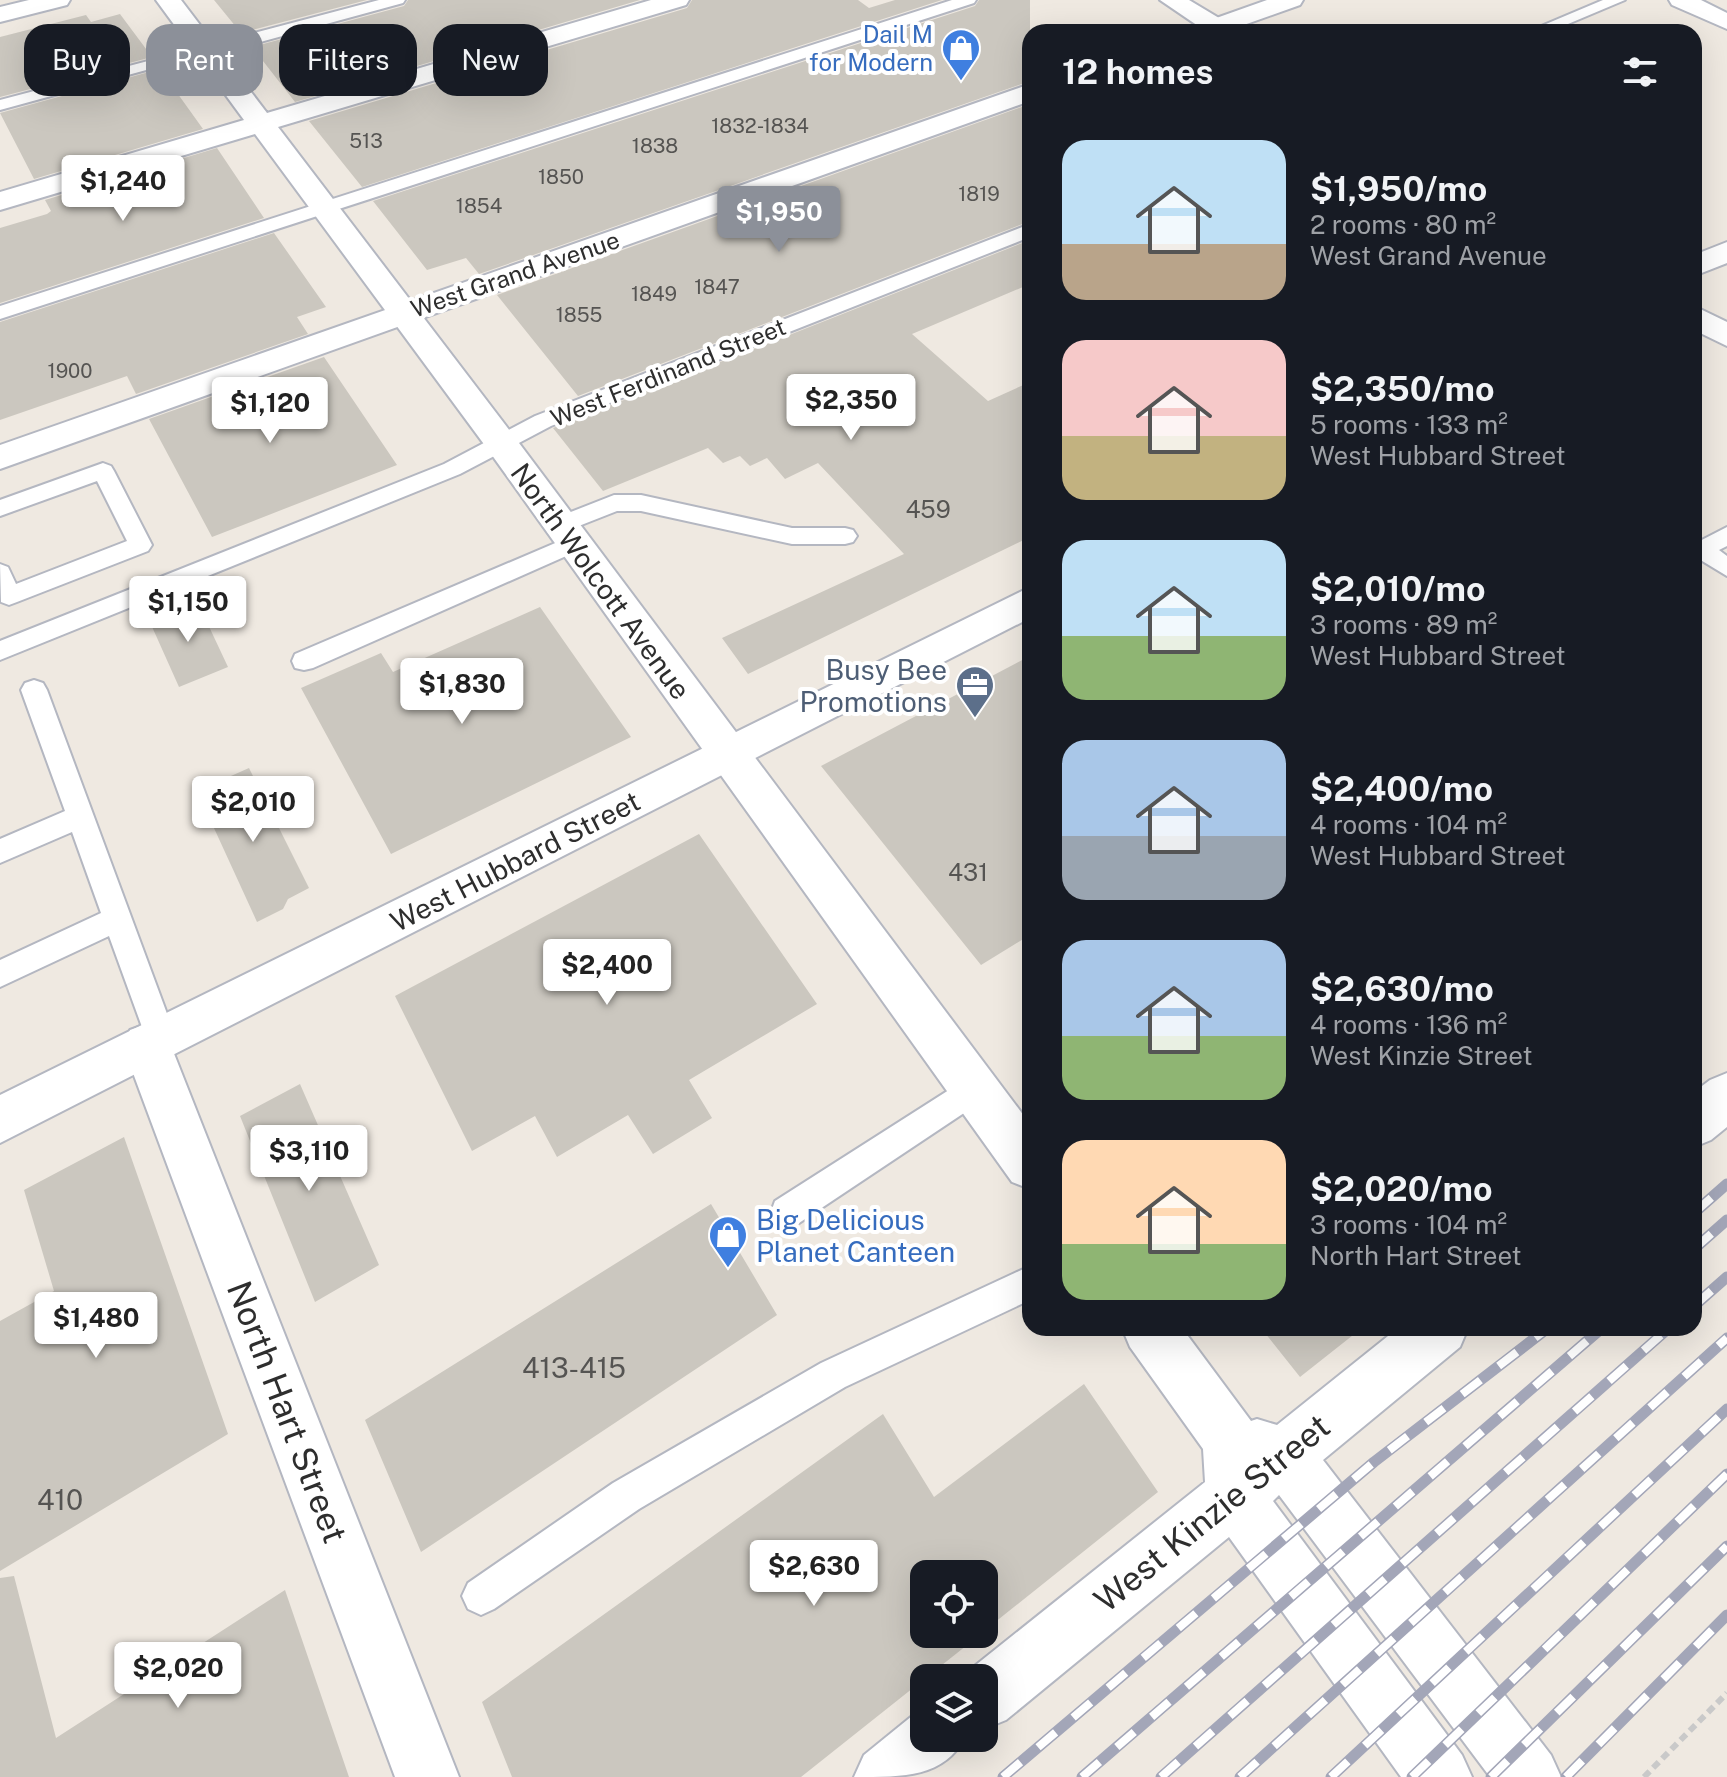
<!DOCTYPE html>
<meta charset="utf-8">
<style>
:root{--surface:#171b24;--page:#20242c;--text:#f1f3f6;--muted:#9ea1a6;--accent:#8c9099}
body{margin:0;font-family:"Public Sans",sans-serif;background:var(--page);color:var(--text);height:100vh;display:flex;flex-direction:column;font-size:30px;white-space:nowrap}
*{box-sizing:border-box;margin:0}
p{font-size:26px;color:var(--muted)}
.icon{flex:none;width:44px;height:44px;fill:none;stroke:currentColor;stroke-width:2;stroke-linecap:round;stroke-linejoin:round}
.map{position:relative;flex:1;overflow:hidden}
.details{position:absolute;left:1022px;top:24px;width:680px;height:1312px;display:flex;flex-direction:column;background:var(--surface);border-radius:24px;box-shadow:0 8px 32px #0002}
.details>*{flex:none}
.banner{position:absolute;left:24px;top:24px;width:760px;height:72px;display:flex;gap:16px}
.controls{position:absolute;left:910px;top:1560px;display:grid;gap:16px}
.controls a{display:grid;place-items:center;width:88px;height:88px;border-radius:16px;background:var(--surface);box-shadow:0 8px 32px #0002;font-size:40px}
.price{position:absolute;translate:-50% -68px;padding:0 18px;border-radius:8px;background:#fff;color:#222;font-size:26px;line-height:52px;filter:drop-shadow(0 2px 4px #0008)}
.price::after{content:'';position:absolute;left:50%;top:48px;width:24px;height:18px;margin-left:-12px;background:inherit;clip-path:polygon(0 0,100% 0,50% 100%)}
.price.selected{background:var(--accent);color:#fff}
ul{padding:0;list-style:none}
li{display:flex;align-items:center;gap:24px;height:200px;padding:0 40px}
li span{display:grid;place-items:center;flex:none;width:224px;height:160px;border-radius:24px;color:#555}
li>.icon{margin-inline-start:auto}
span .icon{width:96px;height:96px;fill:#fffc;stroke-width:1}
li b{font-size:34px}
h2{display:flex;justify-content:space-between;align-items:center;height:96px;padding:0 40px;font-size:34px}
.chip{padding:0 28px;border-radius:24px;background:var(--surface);box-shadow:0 8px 32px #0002;font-size:28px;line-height:72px}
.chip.selected{background:var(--accent);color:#fff}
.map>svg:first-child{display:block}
.building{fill:#cbc7bf}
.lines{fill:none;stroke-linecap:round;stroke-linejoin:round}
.service-casing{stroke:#b4b7c1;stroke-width:4}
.minor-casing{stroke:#b4b7c1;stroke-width:4}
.tertiary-casing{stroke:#b4b7c1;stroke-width:4}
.secondary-casing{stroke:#b4b7c1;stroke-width:4}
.path{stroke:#c9c9c9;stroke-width:6;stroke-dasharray:8 5;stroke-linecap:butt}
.service{fill:#fff;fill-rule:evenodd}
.minor{fill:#fff;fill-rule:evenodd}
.tertiary{fill:#fff;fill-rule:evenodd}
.secondary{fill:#fff;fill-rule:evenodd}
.rail-casing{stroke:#a3a6b8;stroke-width:11}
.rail{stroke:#fff;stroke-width:8;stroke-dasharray:23;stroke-linecap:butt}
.labels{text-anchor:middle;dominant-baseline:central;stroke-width:8;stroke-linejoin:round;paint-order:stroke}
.far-number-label{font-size:20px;fill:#555452}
.far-shop-label{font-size:24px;fill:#366cbe;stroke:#fff;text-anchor:end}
.far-street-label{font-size:24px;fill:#2e2e2e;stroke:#fff}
.number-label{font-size:24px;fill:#555452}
.street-label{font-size:28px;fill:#2e2e2e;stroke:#fff}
.service-label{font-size:28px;fill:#4e5e75;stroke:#fff;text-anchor:end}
.shop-label{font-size:28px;fill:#366cbe;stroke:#fff;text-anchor:start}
.near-number-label{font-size:28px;fill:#555452}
.near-street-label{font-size:34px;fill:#2e2e2e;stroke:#fff}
</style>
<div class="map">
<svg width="1727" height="1777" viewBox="0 0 1727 1777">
<rect width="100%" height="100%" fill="#efe9e1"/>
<path class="building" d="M214 0H367L241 33Z
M408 0H640L295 102 252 47 404 6Z
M692 0H858L869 8 895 0H942L362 187 309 121 687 8Z
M979 0H1030V81L479 274 466 258 427 270 373 201 975 6Z
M120 14 152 57 0 97V37L86 15 91 22Z
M160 69 203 129 34 179 0 113Z
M1030 104V221L578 396 497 295Z
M217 148 264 218 0 303V228L47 214 51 211 45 200Z
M274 233 326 307 297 317 308 334 136 394 127 376 0 420V322Z
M1030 240V284L912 334 988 401 1030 382V537L748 674 722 638 904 554 818 463 785 479 767 458 750 466 740 456 723 463 708 448 603 491 553 428Z
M324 357 397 465 212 537 149 419Z
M197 601 228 667 179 687 149 620Z
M540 607 631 737 391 854 301 688 381 653 393 672Z
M1030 656V935L981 965 821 766Z
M249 768 309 888 288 899 283 909 257 922 197 791Z
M699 834 817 1004 689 1080 712 1118 653 1154 628 1115 557 1157 535 1116 472 1151 395 996Z
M300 1084 379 1265 315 1302 240 1116Z
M124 1137 228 1434 0 1571V1321L54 1291 24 1190Z
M711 1204 777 1315 421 1552 365 1420Z
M1261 1328H1362L1300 1377Z
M1084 1384 1158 1492 984 1631V1574H924V1634H981L801 1777H512L482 1702 883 1414 934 1497Z
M14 1576 56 1738 285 1590 349 1777H0V1578Z"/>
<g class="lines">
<g class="service-casing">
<path id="service" d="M379 0H405L403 3 213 55H201L0 110V100Z
M952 0H976L974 3 0 319V306Z
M1603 0H1625L1549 32H1527Z
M1030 224V237L551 426 460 474 0 660V641L444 464 535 416Z
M103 463 111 466 114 471 152 545 148 551 17 602 9 605 1 602 0 564 8 567 16 584 127 541 97 481 0 516V500Z
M614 495H641L792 528H845L853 530 857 536 853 542 845 544H792L641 511H617L561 533 553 531 550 525 553 519Z
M1727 527V546L1719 550 1727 556V576L1694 556V544Z
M574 535 582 537 586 543 582 549 313 668 304 670 295 668 292 661 295 654Z
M34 680 43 683 47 690 176 1038 172 1048 161 1052 150 1048 146 1038 109 936 0 987V960L101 913 72 832 0 863V839L65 811 21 690 25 683Z
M974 1074 985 1079 989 1089 985 1099 799 1223 787 1228 775 1223 771 1212 775 1201Z
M1030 1266V1300L845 1387 639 1509 494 1609 481 1615 468 1609 462 1596 468 1583 613 1483 821 1363Z"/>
</g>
<g class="minor-casing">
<path id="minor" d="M29 0H70L67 5 0 22V7Z
M156 0H181L267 113 651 0H689L686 5 278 127 513 435 1030 1124V1189L1012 1182 489 451 255 134 0 210V192L244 120Z
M1160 0H1189L1234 27 1238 32H1207Z
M1669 0H1701L1727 13V29L1672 5Z
M1694 306 1727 322V346L1694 330Z
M147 1024 164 1030 171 1046 459 1777H395L123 1046 130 1030Z
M1727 1073V1127L1711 1140 1694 1147V1092L1710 1080Z
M1122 1328H1182L1251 1421 1257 1419 1277 1425 1398 1328H1468L1460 1347 1323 1460 1551 1755 1561 1777H1490L1279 1495 1273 1501 1462 1755 1472 1777H1401L1229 1537 1006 1720 984 1729V1678L962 1676 1205 1482 1203 1449 1130 1347Z
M924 1711V1738H965C943 1777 906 1777 854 1777L864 1755 912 1716Z"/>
</g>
<g class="tertiary-casing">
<path id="tertiary" d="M1727 242V263L1694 276V255Z
M1030 587V618L0 1143V1095Z"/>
</g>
<g class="secondary-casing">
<path id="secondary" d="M1267 0H1303L1300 5 1224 32H1187L1191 27Z
M1030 84V101L0 469V445Z"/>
</g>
<path class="path" d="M1644 1777 1727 1693"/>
<use href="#service" class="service"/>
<use href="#minor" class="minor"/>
<use href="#tertiary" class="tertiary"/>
<use href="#secondary" class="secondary"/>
<g class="rail-casing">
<path id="rail" d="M1694 1213 1727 1184
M1694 1249 1727 1220
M1694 1306 1727 1277
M1003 1777 1374 1462 1548 1328
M1082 1777 1602 1328
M1161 1777 1669 1328
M1240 1777 1727 1338
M1331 1777 1727 1409
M1412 1777 1727 1474
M1491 1777 1727 1546
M1566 1777 1727 1615"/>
</g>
<use href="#rail" class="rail"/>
</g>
<defs>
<g id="shop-pin" transform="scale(2)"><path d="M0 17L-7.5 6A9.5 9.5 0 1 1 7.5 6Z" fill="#3f7fe0" stroke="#fff"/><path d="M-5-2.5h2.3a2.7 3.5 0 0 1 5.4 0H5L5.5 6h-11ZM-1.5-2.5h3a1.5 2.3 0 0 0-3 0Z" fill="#fff"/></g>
<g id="office-pin" transform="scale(2)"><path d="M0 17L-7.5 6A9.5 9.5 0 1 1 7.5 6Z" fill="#5c6f8a" stroke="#fff"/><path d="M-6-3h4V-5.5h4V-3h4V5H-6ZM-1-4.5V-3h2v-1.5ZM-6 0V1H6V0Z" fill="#fff"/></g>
</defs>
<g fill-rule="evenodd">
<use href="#shop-pin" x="961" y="48"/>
<use href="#office-pin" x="975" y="685"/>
<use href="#shop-pin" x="728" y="1235"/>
</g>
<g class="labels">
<g class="far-number-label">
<text x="760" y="126">1832-1834</text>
<text x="366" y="141">513</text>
<text x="655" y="146">1838</text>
<text x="561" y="177">1850</text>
<text x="979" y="194">1819</text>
<text x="479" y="206">1854</text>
<text x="717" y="287">1847</text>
<text x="654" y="294">1849</text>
<text x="579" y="315">1855</text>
<text x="70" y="371">1900</text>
</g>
<g class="far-shop-label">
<text x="933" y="34">Dail M<tspan x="933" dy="28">for Modern</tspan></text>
</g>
<g class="far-street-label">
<text transform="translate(515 274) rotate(-19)">West Grand Avenue</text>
<text transform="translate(668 372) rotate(-22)">West Ferdinand Street</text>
</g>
<g class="number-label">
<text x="928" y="509">459</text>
<text x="968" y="872">431</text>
</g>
<g class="street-label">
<text transform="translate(601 581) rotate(54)">North Wolcott Avenue</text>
<text transform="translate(515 861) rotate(-27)">West Hubbard Street</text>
</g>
<g class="service-label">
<text x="947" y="669">Busy Bee<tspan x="947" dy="32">Promotions</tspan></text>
</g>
<g class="shop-label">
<text x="756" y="1219">Big Delicious<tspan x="756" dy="32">Planet Canteen</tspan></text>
</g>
<g class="near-number-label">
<text x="574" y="1367">413-415</text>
<text x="60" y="1499">410</text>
</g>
<g class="near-street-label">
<text transform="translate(287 1412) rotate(69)">North Hart Street</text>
<text transform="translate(1212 1513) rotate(-39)">West Kinzie Street</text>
</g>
</g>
</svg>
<div class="controls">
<a><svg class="icon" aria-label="locate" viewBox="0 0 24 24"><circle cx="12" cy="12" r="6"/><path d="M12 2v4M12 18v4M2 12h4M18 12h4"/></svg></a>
<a><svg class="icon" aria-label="layers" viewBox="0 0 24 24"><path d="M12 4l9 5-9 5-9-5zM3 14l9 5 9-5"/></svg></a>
</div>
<b class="price" style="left:123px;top:223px">$1,240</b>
<b class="price selected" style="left:779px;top:254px">$1,950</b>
<b class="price" style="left:851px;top:442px">$2,350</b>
<b class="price" style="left:270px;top:445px">$1,120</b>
<b class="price" style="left:188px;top:644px">$1,150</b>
<b class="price" style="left:462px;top:726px">$1,830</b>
<b class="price" style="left:253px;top:844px">$2,010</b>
<b class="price" style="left:607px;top:1007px">$2,400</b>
<b class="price" style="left:309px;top:1193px">$3,110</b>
<b class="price" style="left:96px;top:1360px">$1,480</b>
<b class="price" style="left:814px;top:1608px">$2,630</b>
<b class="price" style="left:178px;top:1710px">$2,020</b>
<div class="banner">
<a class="chip">Buy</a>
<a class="chip selected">Rent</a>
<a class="chip">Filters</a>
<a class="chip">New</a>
</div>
<section class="details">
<h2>12 homes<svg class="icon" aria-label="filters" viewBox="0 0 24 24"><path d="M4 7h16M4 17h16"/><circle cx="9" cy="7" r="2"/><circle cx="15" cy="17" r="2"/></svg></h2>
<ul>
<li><span style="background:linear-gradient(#bfe0f5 65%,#b9a48a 0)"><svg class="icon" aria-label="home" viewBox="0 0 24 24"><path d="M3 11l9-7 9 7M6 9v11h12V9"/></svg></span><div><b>$1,950/mo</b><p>2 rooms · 80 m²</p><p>West Grand Avenue</p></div></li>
<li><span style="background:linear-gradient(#f6c9c9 60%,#c2b280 0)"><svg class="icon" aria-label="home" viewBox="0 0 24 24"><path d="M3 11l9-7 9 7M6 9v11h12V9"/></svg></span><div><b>$2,350/mo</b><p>5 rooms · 133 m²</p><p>West Hubbard Street</p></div></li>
<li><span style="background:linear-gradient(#bfe0f5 60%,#8fb573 0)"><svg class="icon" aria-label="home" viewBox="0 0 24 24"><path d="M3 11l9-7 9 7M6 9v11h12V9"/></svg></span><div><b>$2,010/mo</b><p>3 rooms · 89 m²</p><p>West Hubbard Street</p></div></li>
<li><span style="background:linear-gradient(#a9c7e8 60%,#9aa5b1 0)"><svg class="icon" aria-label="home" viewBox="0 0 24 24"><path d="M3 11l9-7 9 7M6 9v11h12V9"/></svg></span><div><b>$2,400/mo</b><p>4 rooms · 104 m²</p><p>West Hubbard Street</p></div></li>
<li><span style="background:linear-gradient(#a9c7e8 60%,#8fb573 0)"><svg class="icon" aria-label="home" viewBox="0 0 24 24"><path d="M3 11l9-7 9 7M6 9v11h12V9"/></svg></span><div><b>$2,630/mo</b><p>4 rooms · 136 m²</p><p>West Kinzie Street</p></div></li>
<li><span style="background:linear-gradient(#ffd9b3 65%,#8fb573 0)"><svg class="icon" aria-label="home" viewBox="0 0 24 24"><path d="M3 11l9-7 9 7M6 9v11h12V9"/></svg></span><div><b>$2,020/mo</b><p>3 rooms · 104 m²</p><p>North Hart Street</p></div></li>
</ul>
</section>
</div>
